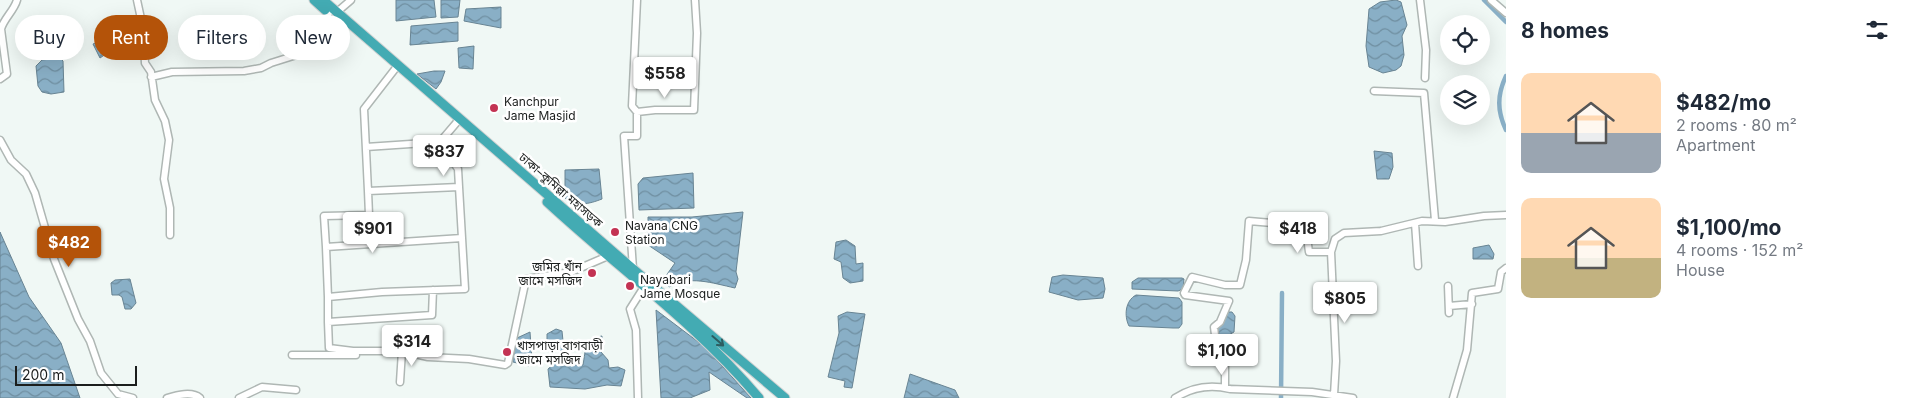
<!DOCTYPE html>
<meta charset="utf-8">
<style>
:root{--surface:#fff;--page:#f6f6f7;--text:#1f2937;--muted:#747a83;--accent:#b45309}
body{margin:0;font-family:Inter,"Noto Sans Bengali",sans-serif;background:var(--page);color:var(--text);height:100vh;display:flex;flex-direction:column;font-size:19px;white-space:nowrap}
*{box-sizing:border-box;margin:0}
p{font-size:16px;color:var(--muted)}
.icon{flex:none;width:28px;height:28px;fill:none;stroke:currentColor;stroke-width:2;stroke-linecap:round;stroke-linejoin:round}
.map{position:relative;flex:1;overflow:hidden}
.side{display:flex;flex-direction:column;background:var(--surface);width:400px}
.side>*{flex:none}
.top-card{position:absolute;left:15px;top:15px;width:475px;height:45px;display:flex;gap:10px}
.tools{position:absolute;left:1440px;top:15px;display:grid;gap:10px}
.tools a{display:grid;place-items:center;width:50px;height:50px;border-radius:50%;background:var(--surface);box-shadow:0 5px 20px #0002;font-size:25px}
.scale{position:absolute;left:15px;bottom:12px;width:122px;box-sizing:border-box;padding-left:5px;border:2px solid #1b1e1d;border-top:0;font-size:14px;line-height:18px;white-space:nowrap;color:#1b1e1d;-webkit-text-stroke:4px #fff;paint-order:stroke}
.price{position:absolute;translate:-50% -42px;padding:0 11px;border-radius:5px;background:#fff;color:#222;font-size:16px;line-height:32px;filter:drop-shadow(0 1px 2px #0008)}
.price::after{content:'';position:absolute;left:50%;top:30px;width:15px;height:11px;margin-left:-8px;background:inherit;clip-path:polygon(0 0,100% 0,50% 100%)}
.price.on{background:var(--accent);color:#fff}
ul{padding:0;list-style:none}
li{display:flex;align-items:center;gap:15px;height:125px;padding:0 15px}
li span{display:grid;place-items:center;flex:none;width:140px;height:100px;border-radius:10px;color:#555}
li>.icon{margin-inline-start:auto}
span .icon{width:60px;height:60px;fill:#fffc;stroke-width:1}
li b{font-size:21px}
h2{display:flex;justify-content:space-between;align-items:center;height:60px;padding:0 15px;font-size:21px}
.chip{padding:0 18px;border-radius:22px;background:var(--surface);box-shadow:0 5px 20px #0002;font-size:18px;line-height:45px}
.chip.on{background:var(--accent);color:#fff}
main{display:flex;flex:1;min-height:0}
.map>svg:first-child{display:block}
.water{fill:url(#water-waves);stroke:#688493}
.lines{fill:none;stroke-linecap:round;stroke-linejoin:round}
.canal{stroke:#89afc6;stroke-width:4.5}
.minor-casing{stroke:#afb7b4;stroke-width:9}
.highway-casing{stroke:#d1d2d2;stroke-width:11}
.minor{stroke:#fff;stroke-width:6}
.highway{stroke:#43abb3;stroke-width:9}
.oneway{stroke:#2d5d60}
.poi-dot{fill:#c33353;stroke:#fff;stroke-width:2}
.labels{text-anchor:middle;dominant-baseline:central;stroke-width:5;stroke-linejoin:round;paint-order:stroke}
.poi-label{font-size:12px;fill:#1b1e1d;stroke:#fff;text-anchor:start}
.street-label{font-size:12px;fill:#1b1e1d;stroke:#fff}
</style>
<main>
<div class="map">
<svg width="1506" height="398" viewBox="0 0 1506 398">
<defs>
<pattern id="water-waves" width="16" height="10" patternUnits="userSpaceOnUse" patternTransform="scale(1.25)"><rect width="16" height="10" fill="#89afc6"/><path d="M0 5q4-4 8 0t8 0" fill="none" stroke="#6f8ea0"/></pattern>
</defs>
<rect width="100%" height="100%" fill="#f0f8f5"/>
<path class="water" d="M396 0H434L436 17 396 21Z
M441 0H460L458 17 441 18Z
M1396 0 1401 2 1407 25 1402 36 1404 55 1401 66 1396 70 1383 73 1369 67 1366 46 1369 9 1380 2Z
M501 7V28L464 21 466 9Z
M198 18 199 28 207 37C215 32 222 27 231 34V45L222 51 219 57H197L193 47 196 43 193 30 186 24Z
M458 22V41L410 45 411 26Z
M108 38 113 49 100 58 93 44Z
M474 46 473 69 459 68 458 48Z
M60 58 63 61 64 92 51 94 42 92 38 86 36 66 42 60Z
M434 71H445L441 82 436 89 417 74Z
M1374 151 1392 153 1393 167 1389 179H1377Z
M599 169 602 199C589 204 577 207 565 198V170Z
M693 173 694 208 639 210 638 184 643 178Z
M743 212 736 272 738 279 735 288C712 283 689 275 669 287L663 280 675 263 648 245V217H692Z
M0 232 29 297 61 343 80 398H0Z
M846 240 855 246 856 264 863 263V281L850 283 843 278 841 262 834 259 836 242Z
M1489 245 1494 254 1493 259H1473V248Z
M1063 275 1103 278 1105 289 1103 298 1078 300 1049 292 1052 277Z
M1138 278H1182L1184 279 1183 289 1178 291 1132 289V282Z
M130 279 136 303 131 309H125L122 297 119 295H112L111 283 115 280Z
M1136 295 1179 298 1182 302V324L1179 328H1173L1129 326C1124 316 1125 301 1136 295Z
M656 310 705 347 751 398H747L709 372 710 390 690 398H661Z
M847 312 865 314 852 388 844 387 845 381 828 377 839 333 838 316Z
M1226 312H1232L1235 316 1234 332 1227 336H1220L1216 328Z
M556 329 562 331 564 351H554L547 344V334Z
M530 332 532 360 529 366 513 362V359L517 338Z
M602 336 601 352 608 360 609 368 618 367 625 370 621 386 607 385 585 389 550 387 548 369 556 362 565 365H583C586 349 584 339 602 336Z
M910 374 955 390 959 398H904Z"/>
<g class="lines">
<path class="canal" d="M1484 0 1506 22
M1506 76C1497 95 1497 111 1506 130
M1281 398 1282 293"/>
<g class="minor-casing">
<path id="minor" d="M137 0 143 28 145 63 151 72 155 100 165 121 169 140 164 179 170 208V235
M1420 0 1426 50 1425 78
M1491 0 1506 13
M337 12 351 0
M151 77 172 72 244 71 261 68 271 63 306 52 329 13
M0 79 7 74 1 29C4 18 14 11 17 0
M1374 91 1424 93 1435 220
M637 112 655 110H694L697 33 695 0
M0 140 11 160 26 174 35 193 54 259 78 319 90 341 101 373 118 394 133 398
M440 142 457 122
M366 147 440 142 458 169 459 187 368 191 364 109 395 69
M368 191 369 215 324 216 326 247 462 238 459 187
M1415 223 1418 266
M326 247 328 297 382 292 465 289 462 238
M1331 252 1336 361 1334 395
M633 269 624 136H637V112L632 106 637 0
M1448 286 1449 313
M328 297V322L432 315 433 290
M1449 306 1472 304
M328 322 329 348 353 351H402L428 357 469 359 505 365 508 363 526 279 571 272 608 256
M292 355H356
M400 382 402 351
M1225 387V353L1215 335 1214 327 1220 322 1229 301 1185 295 1184 293 1192 277 1225 285H1240L1246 260 1249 221 1285 224 1307 237 1309 252H1331L1335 239 1344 233 1381 231 1422 221 1445 222 1484 216 1506 215
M167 398C177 395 192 391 200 398
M239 398 262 387 296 390
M638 398 636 330 630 309 644 287
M1175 398C1192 387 1210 384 1230 389L1312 392 1353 398
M1453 398 1467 350 1472 293 1498 289 1501 272 1506 268"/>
</g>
<g class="highway-casing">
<path id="highway" d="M314 0 325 10
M323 0 633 269 785 398
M547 202C617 267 697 324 759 398"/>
</g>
<use href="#minor" class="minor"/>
<use href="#highway" class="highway"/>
</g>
<defs><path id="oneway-shaft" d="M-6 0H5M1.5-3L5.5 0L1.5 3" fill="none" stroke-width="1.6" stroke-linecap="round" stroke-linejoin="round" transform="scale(1.25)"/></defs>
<use class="oneway" href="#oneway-shaft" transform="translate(718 341) rotate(41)"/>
<g class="poi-dot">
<circle cx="494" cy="108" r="5"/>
<circle cx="615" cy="232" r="5"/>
<circle cx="592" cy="273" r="5"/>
<circle cx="630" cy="286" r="5"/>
<circle cx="507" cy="352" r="5"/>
</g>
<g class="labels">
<g class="poi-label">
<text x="504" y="101">Kanchpur<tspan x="504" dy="14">Jame Masjid</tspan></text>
<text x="625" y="225">Navana CNG<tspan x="625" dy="14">Station</tspan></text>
<text x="582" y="266" text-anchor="end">জমির খাঁন<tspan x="582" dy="14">জামে মসজিদ</tspan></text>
<text x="640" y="279">Nayabari<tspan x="640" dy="14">Jame Mosque</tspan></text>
<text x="517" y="345">খাসপাড়া বাগবাড়ী<tspan x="517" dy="14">জামে মসজিদ</tspan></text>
</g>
<g class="street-label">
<text transform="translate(561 190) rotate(41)">ঢাকা–কুমিল্লা মহাসড়ক</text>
</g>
</g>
</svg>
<div class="tools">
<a><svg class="icon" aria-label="locate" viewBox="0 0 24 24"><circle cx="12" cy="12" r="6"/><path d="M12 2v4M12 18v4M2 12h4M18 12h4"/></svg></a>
<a><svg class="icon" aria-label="layers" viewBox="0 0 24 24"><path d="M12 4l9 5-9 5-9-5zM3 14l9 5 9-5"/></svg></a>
</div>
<div class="scale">200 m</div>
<b class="price" style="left:665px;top:99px">$558</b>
<b class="price" style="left:444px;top:177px">$837</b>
<b class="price" style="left:373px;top:254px">$901</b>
<b class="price" style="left:1298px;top:254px">$418</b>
<b class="price on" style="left:69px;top:268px">$482</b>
<b class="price" style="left:1345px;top:324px">$805</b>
<b class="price" style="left:412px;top:367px">$314</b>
<b class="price" style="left:1222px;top:376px">$1,100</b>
<div class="top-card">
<a class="chip">Buy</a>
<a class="chip on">Rent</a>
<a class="chip">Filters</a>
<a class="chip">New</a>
</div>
</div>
<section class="side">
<h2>8 homes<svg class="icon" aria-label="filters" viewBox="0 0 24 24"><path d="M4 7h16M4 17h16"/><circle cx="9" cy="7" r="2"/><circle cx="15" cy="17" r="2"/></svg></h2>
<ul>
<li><span style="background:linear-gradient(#ffd9b3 60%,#9aa5b1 0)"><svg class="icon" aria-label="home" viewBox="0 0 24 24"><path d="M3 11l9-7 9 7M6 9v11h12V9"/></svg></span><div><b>$482/mo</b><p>2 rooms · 80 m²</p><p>Apartment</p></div></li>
<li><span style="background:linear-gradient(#ffd9b3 60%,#c2b280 0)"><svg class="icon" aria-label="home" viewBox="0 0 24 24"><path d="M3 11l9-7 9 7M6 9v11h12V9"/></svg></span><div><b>$1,100/mo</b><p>4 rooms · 152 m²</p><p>House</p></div></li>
</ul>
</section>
</main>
